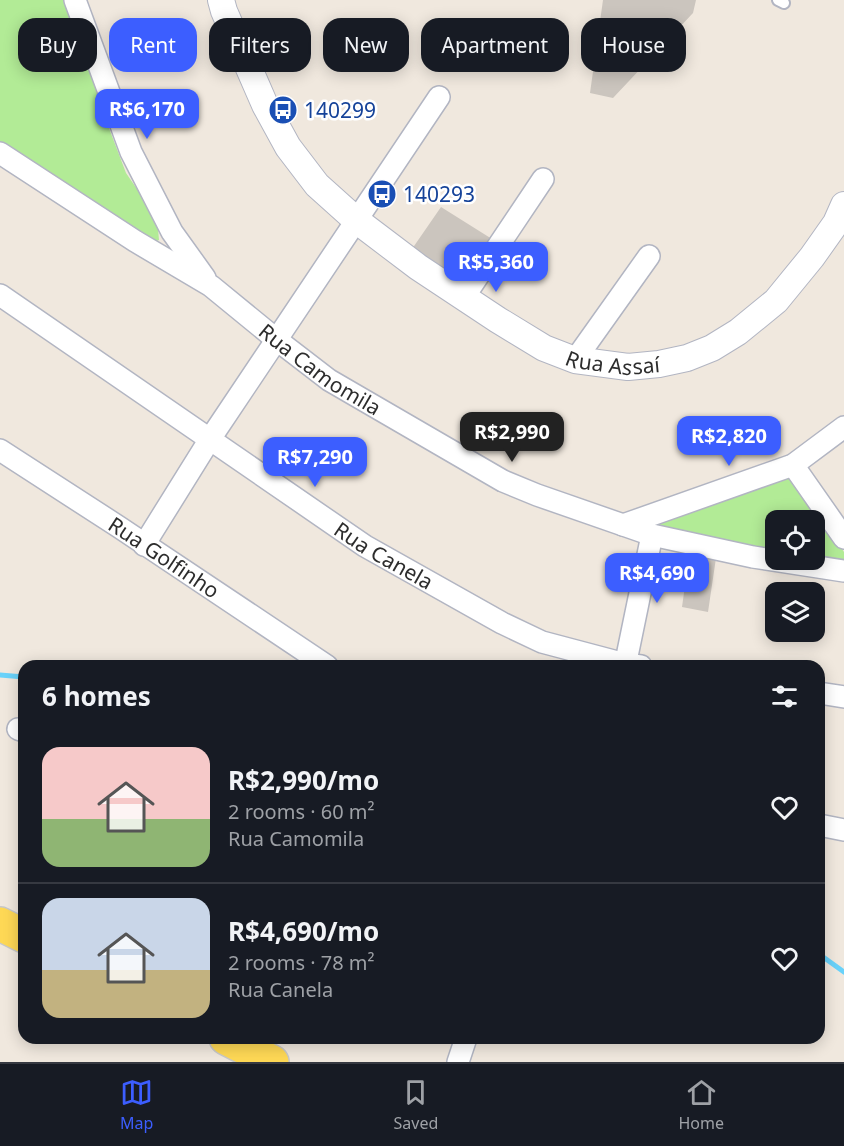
<!DOCTYPE html>
<meta charset="utf-8">
<style>
:root{--surface:#171b24;--page:#242831;--text:#f1f3f6;--muted:#9ea1a6;--line:#363941;--accent:#3c5eff}
body{margin:0;font-family:"Noto Sans",sans-serif;background:var(--page);color:var(--text);height:100vh;display:flex;flex-direction:column;font-size:22px;white-space:nowrap}
*{box-sizing:border-box;margin:0}
p{font-size:20px;color:var(--muted)}
.icon{flex:none;width:33px;height:33px;fill:none;stroke:currentColor;stroke-width:2;stroke-linecap:round;stroke-linejoin:round}
.map{position:relative;flex:1;overflow:hidden}
.details{position:absolute;left:18px;top:660px;width:807px;height:384px;display:flex;flex-direction:column;background:var(--surface);border-radius:18px;box-shadow:0 3px 15px #0003}
.details>*{flex:none}
.hud{position:absolute;left:18px;top:18px;width:808px;height:54px;display:flex;gap:12px}
.buttons{position:absolute;left:765px;top:510px;display:grid;gap:12px}
.buttons a{display:grid;place-items:center;width:60px;height:60px;border-radius:12px;background:var(--surface);box-shadow:0 3px 15px #0003;font-size:30px}
.price{position:absolute;translate:-50% -51px;padding:0 14px;border-radius:12px;background:var(--accent);color:#fff;font-size:20px;line-height:39px;filter:drop-shadow(0 2px 3px #0008)}
.price::after{content:'';position:absolute;left:50%;top:36px;width:18px;height:14px;margin-left:-9px;background:inherit;clip-path:polygon(0 0,100% 0,50% 100%)}
.price.on{background:#222;color:#fff}
ul{padding:0;list-style:none}
li{display:flex;align-items:center;gap:18px;height:150px;padding:0 24px}
li+li{border-top:2px solid var(--line)}
li span{display:grid;place-items:center;flex:none;width:168px;height:120px;border-radius:18px;color:#555}
li>.icon{margin-inline-start:auto}
span .icon{width:72px;height:72px;fill:#fffc;stroke-width:1}
li b{font-size:26px}
h2{display:flex;justify-content:space-between;align-items:center;height:72px;padding:0 24px;font-size:26px}
.tag{padding:0 21px;border-radius:18px;background:var(--surface);box-shadow:0 3px 15px #0003;font-size:21px;line-height:54px}
.tag.on{background:var(--accent);color:#fff}
.tab-bar{display:flex;justify-content:space-around;align-items:center;height:84px;border-top:2px solid var(--line);background:var(--surface);font-size:16px;color:var(--muted)}
.tab-bar a{display:grid;justify-items:center;gap:3px}
.tab-bar .on{color:var(--accent)}
.map>svg:first-child{display:block}
.park{fill:#b2eb96}
.lines{fill:none;stroke-linecap:round;stroke-linejoin:round}
.stream{stroke:#69d2fa;stroke-width:5}
.building{fill:#cbc5be}
.service-casing{stroke:#b2b5c2;stroke-width:14}
.minor-casing{stroke:#b2b5c2;stroke-width:24}
.tertiary-casing{stroke:#b2b5c2;stroke-width:28}
.primary-casing{stroke:#c8c8c8;stroke-width:36}
.service{stroke:#fff;stroke-width:10}
.minor{stroke:#fff;stroke-width:21}
.tertiary{stroke:#fff;stroke-width:26}
.primary{stroke:#fed855;stroke-width:33}
.labels{text-anchor:middle;dominant-baseline:central;stroke-width:5;stroke-linejoin:round;paint-order:stroke}
.transit-label{font-size:21px;fill:#164399;stroke:#fff;text-anchor:start}
.street-label{font-size:21px;fill:#2d2d2d;stroke:#fff}
</style>
<div class="map">
<svg width="844" height="1062" viewBox="0 0 844 1062">
<rect width="100%" height="100%" fill="#f0e8de"/>
<path class="park" d="M0 0H67L104 115 126 173 157 218 159 240 152 243 0 144Z
M793 476 844 552V560L815 557 814 520H776L775 553 646 526Z"/>
<g class="lines">
<path class="stream" d="M0 675 24 677
M819 954 844 972"/>
</g>
<path class="building" d="M603 0H696L693 13 613 98 590 93Z
M441 207 492 239 463 286 412 249Z
M689 557 716 558 708 612 682 607Z"/>
<g class="lines">
<g class="service-casing">
<path id="service" d="M778 0 784 3"/>
</g>
<g class="minor-casing">
<g id="minor">
<path d="M75 0 131 152 172 232 205 278"/>
<path id="s1" d="M0 153 135 241 211 286 277 340 329 380 503 481 537 495 652 535 753 557 844 571"/>
<path id="s2" d="M0 295 365 546 502 623 542 642 625 664 641 666"/>
<path d="M464 297 543 179"/>
<path d="M575 360 649 256"/>
<path id="s3" d="M0 450 119 527 327 666"/>
<path d="M793 465 844 538"/>
<path d="M623 525 793 465 844 427"/>
<path d="M144 545 210 439 439 97"/>
<path d="M625 666 652 535"/>
<path d="M819 693 844 697"/>
<path d="M18 729 24 731"/>
<path d="M819 825 844 830"/>
<path d="M458 1062 466 1038"/>
</g>
</g>
<g class="tertiary-casing">
<g id="tertiary">
<path id="s4" d="M221 0 224 11 265 105 288 147 317 185 356 220 418 267 498 320 544 348 575 360 628 367 659 364 687 358 712 348 738 332 776 301 812 257 836 223 844 205"/>
</g>
</g>
<g class="primary-casing">
<path id="primary" d="M0 924 24 936
M226 1038 272 1062"/>
</g>
<use href="#service" class="service"/>
<use href="#minor" class="minor"/>
<use href="#tertiary" class="tertiary"/>
<use href="#primary" class="primary"/>
</g>
<defs>
<g id="bus-disc" transform="scale(1.5)"><circle r="9.5" fill="#1a4fb4" stroke="#fff"/><path d="M-5-6H5V4H4V6H2V4H-2V6H-4V4H-5ZM-3.5-4V0h7V-4ZM-3.5 1.2v1.5H-2V1.2ZM2 1.2v1.5H3.5V1.2Z" fill="#fff"/></g>
</defs>
<g fill-rule="evenodd">
<use href="#bus-disc" x="283" y="110"/>
<use href="#bus-disc" x="382" y="194"/>
</g>
<g class="labels">
<g class="transit-label">
<text x="304" y="110">140299</text>
<text x="403" y="194">140293</text>
</g>
<g class="street-label">
<text stroke="none"><textPath href="#s4" startOffset="561">Rua Assaí</textPath></text>
<text stroke="none"><textPath href="#s1" startOffset="387">Rua Camomila</textPath></text>
<text stroke="none"><textPath href="#s2" startOffset="464">Rua Canela</textPath></text>
<text stroke="none"><textPath href="#s3" startOffset="196">Rua Golfinho</textPath></text>
</g>
</g>
</svg>
<div class="buttons">
<a><svg class="icon" aria-label="locate" viewBox="0 0 24 24"><circle cx="12" cy="12" r="6"/><path d="M12 2v4M12 18v4M2 12h4M18 12h4"/></svg></a>
<a><svg class="icon" aria-label="layers" viewBox="0 0 24 24"><path d="M12 4l9 5-9 5-9-5zM3 14l9 5 9-5"/></svg></a>
</div>
<b class="price" style="left:147px;top:140px">R$6,170</b>
<b class="price" style="left:496px;top:293px">R$5,360</b>
<b class="price on" style="left:512px;top:463px">R$2,990</b>
<b class="price" style="left:729px;top:467px">R$2,820</b>
<b class="price" style="left:315px;top:488px">R$7,290</b>
<b class="price" style="left:657px;top:604px">R$4,690</b>
<div class="hud">
<a class="tag">Buy</a>
<a class="tag on">Rent</a>
<a class="tag">Filters</a>
<a class="tag">New</a>
<a class="tag">Apartment</a>
<a class="tag">House</a>
</div>
<section class="details">
<h2>6 homes<svg class="icon" aria-label="filters" viewBox="0 0 24 24"><path d="M4 7h16M4 17h16"/><circle cx="9" cy="7" r="2"/><circle cx="15" cy="17" r="2"/></svg></h2>
<ul>
<li><span style="background:linear-gradient(#f6c9c9 60%,#8fb573 0)"><svg class="icon" aria-label="home" viewBox="0 0 24 24"><path d="M3 11l9-7 9 7M6 9v11h12V9"/></svg></span><div><b>R$2,990/mo</b><p>2 rooms · 60 m²</p><p>Rua Camomila</p></div><svg class="icon" aria-label="heart" viewBox="0 0 24 24"><path d="M12 20l-8-8c-3-5 5-10 8-4 3-6 11-1 8 4z"/></svg></li>
<li><span style="background:linear-gradient(#c9d6e8 60%,#c2b280 0)"><svg class="icon" aria-label="home" viewBox="0 0 24 24"><path d="M3 11l9-7 9 7M6 9v11h12V9"/></svg></span><div><b>R$4,690/mo</b><p>2 rooms · 78 m²</p><p>Rua Canela</p></div><svg class="icon" aria-label="heart" viewBox="0 0 24 24"><path d="M12 20l-8-8c-3-5 5-10 8-4 3-6 11-1 8 4z"/></svg></li>
</ul>
</section>
</div>
<nav class="tab-bar">
<a class="on"><svg class="icon" aria-label="map" viewBox="0 0 24 24"><path d="M3 6l6-2 6 2 6-2v14l-6 2-6-2-6 2zM9 4v14M15 6v14"/></svg>Map</a>
<a><svg class="icon" aria-label="saved" viewBox="0 0 24 24"><path d="M7 4h10v16l-5-4-5 4z"/></svg>Saved</a>
<a><svg class="icon" aria-label="home" viewBox="0 0 24 24"><path d="M3 11l9-7 9 7M6 9v11h12V9"/></svg>Home</a>
</nav>
